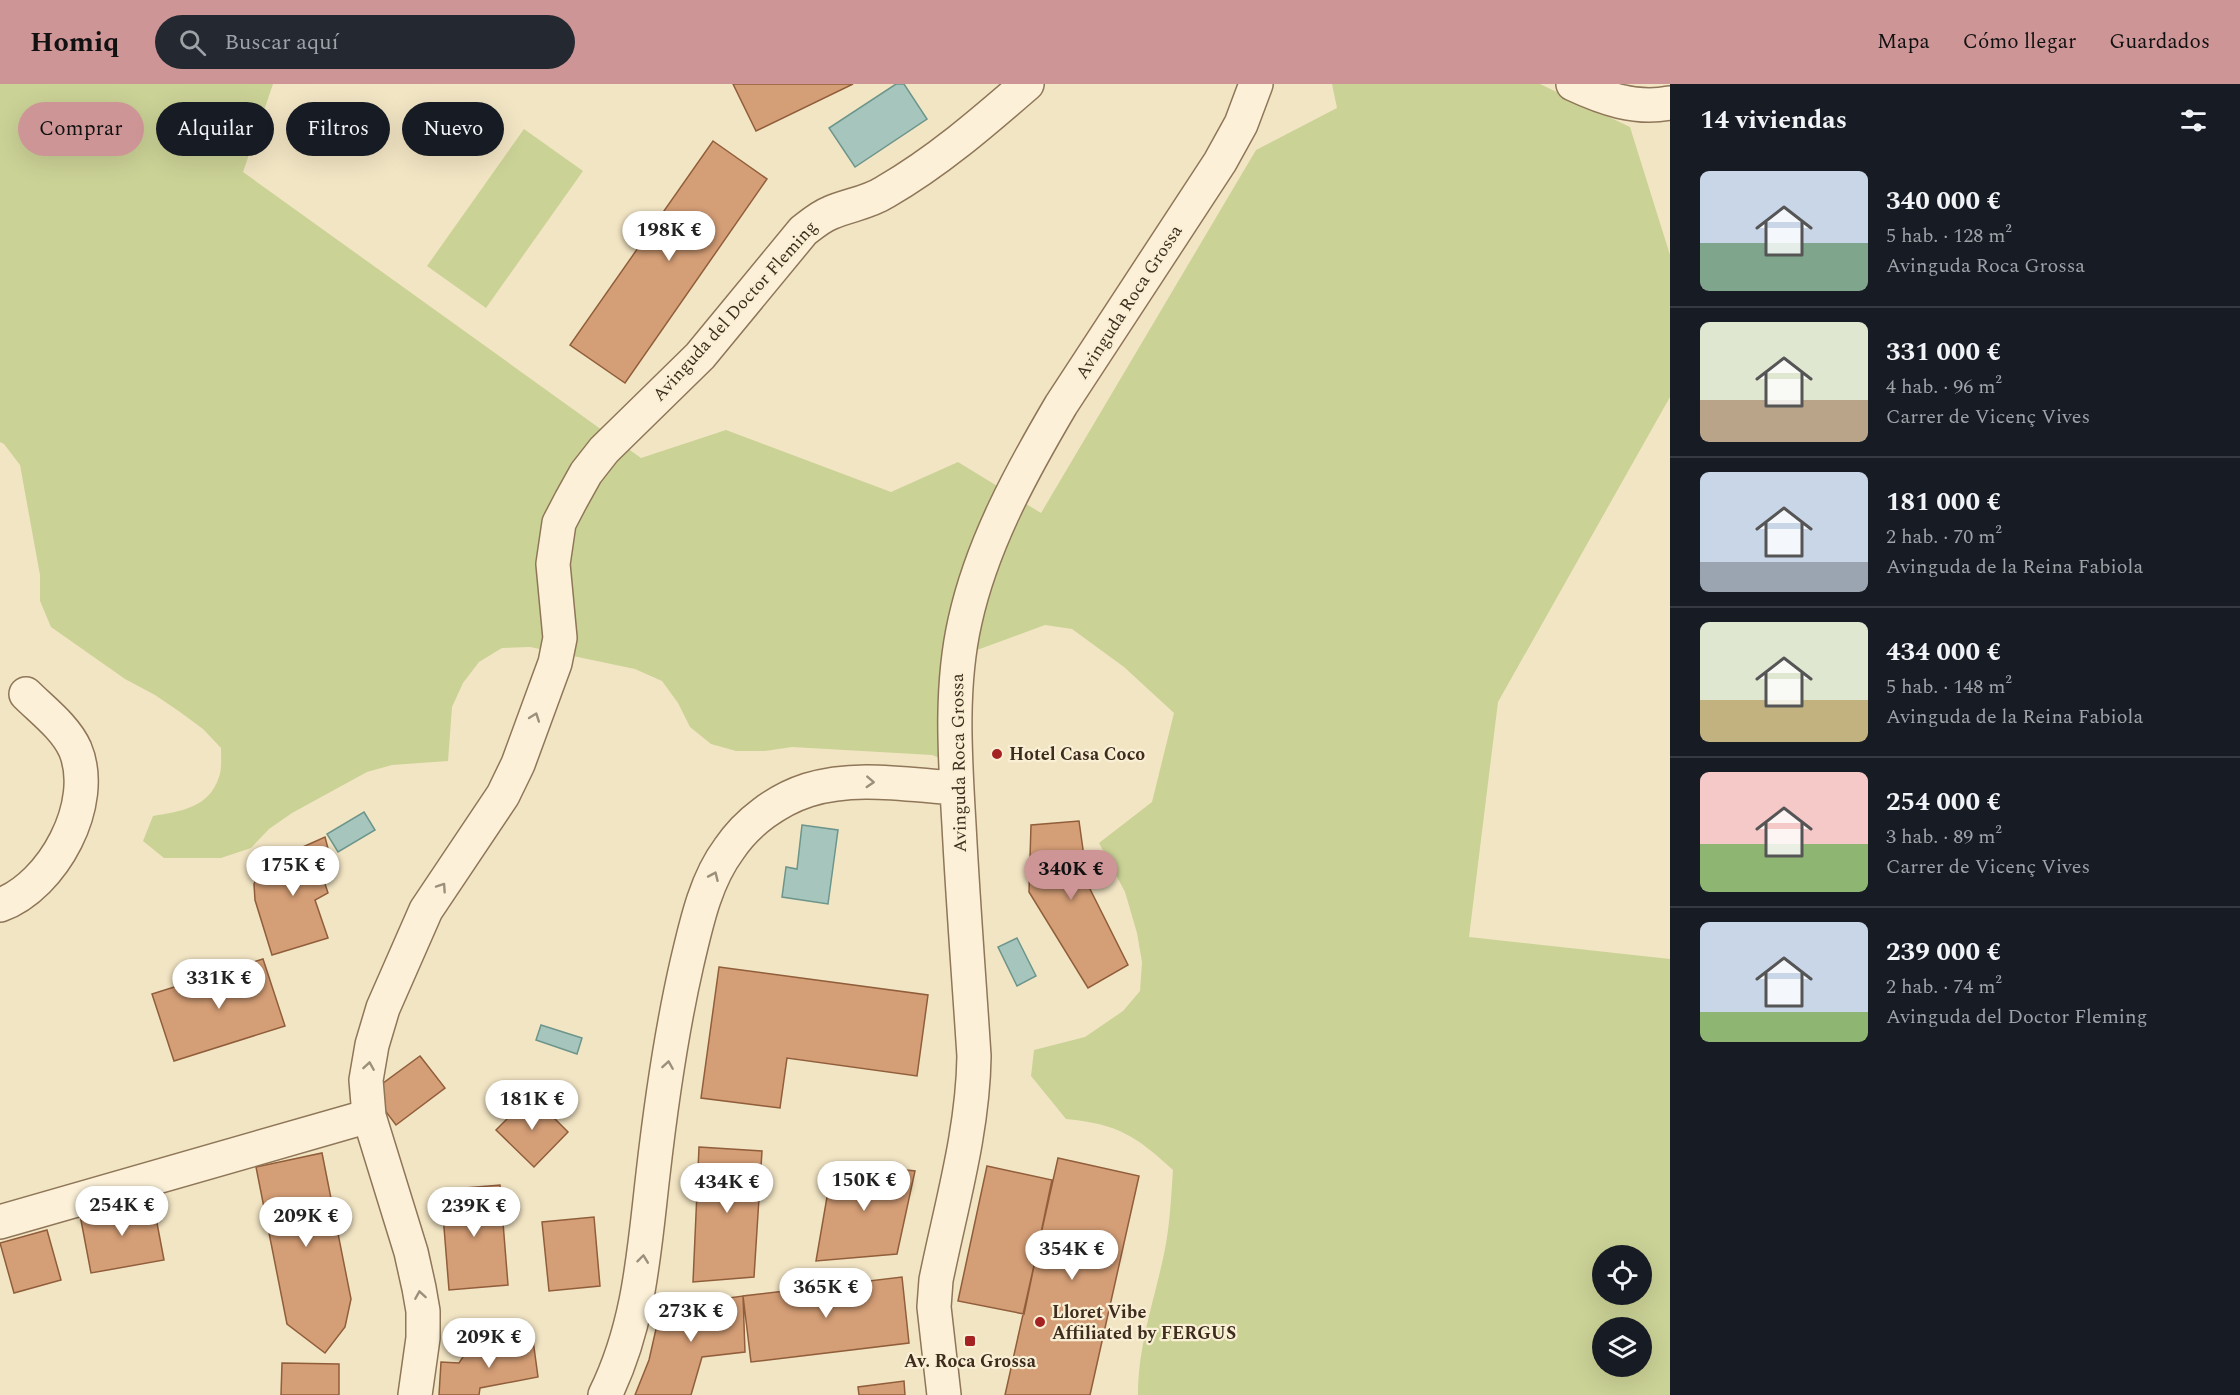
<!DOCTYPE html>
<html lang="es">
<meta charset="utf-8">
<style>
:root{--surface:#171b24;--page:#242831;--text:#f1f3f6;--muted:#9ea1a6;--line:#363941;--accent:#ce9597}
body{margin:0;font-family:Spectral,serif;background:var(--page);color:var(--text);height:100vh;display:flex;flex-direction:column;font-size:22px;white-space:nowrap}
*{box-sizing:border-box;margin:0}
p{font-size:20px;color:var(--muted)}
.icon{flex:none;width:33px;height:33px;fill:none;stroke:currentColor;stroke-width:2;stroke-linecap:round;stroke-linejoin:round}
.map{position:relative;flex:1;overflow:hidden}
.panel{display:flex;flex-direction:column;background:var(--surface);width:570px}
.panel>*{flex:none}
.banner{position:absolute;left:18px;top:18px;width:570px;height:54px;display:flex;gap:12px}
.tools{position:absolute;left:1592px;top:1161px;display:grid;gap:12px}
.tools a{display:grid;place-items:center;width:60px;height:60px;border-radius:50%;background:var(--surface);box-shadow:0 6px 24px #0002;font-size:30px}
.price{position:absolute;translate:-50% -51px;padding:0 14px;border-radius:21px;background:#fff;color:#222;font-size:20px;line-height:39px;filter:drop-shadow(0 2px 3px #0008)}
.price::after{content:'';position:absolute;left:50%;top:36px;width:18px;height:14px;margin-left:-9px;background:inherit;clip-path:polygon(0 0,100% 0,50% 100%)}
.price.current{background:var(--accent);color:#111}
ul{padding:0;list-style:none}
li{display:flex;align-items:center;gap:18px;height:150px;padding:0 30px}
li+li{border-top:2px solid var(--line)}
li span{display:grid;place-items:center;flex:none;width:168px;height:120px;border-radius:9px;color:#555}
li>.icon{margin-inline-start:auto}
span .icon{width:72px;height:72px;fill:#fffc;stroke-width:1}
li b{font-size:26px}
h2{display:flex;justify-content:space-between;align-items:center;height:72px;padding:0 30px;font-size:26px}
.pill{padding:0 21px;border-radius:27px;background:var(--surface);box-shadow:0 6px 24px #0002;font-size:21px;line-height:54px}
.pill.current{background:var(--accent);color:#111}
header{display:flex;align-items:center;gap:36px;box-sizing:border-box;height:84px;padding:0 30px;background:var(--accent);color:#111}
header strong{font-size:28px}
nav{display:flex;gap:33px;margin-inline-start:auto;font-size:21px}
.search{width:420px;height:54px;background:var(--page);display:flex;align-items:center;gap:15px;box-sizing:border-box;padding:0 21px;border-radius:33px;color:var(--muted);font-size:22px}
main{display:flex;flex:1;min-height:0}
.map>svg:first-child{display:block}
.green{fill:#cbd296;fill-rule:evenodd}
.water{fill:#a6c5bc;stroke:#6c958b;stroke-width:1.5}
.building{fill:#d49e76;stroke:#915e3b;stroke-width:1.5}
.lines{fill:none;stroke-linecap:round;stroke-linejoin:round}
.minor-casing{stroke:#8f7658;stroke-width:36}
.minor{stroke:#fcf1d8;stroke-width:33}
.oneway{stroke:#9d8f7b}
.poi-dot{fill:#a42222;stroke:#f9efd4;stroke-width:2}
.labels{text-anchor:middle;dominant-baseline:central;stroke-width:4.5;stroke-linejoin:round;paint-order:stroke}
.street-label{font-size:18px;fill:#3e2d1e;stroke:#f9efd4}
.poi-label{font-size:18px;font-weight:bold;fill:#3e2d1e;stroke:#f9efd4;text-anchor:start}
</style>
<header>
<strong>Homiq</strong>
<div class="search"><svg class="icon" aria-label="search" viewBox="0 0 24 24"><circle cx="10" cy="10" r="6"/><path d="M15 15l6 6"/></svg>Buscar aquí</div>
<nav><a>Mapa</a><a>Cómo llegar</a><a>Guardados</a></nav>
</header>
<main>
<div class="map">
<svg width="1670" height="1311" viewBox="0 0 1670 1311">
<rect width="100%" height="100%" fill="#f2e5c4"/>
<path class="green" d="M0 0H273L243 88 641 374 726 346 891 408 958 378 1041 429 1256 66 1337 24 1332 0H1540L1630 43 1670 171V313L1498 618 1469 853 1670 875V1311H1138C1138 1262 1154 1217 1164 1170 1170 1142 1171 1114 1173 1086 1136 1052 1118 1040 1066 1035L1031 992 1034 966 1085 953 1123 927 1140 907 1142 878 1137 849 1125 808 1099 759 1152 718 1174 629 1124 583 1072 545 1045 541 977 566 957 681 932 671 792 663 765 667H736L711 660 690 643 678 619 662 597 635 585 530 563 502 564 479 578 463 599 452 623 448 677 392 681 367 688 292 729 269 745 251 764 221 774H164L143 757 153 732C181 727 209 724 219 693 222 685 221 673 221 664L203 645 180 628 155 611 125 595 51 543 40 517V491L20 381 4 360 0 358ZM1602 1172H1641V1210H1602ZM1602 1244H1641V1282H1602Z
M524 45 583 87 486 224 427 182Z"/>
<path class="water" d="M896 0H904L927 35 855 83 829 44Z
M364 728 375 746 338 768 327 750Z
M802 741 838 746 828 820 782 813 786 783 797 785Z
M1017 854 1036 892 1017 902 998 863Z
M541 941 582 954 577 970 536 956Z"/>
<path class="building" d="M733 0H853L756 47Z
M713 57 767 95 625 299 570 261Z
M1079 737 1088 801 1128 881 1088 904 1029 808 1031 741Z
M325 753 332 780 320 785 328 809 315 816 328 854 272 871 255 816 254 800 260 785 276 775Z
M263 875 285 942 174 977 152 910Z
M719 883 928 911 917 992 787 974 780 1024 701 1014Z
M420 972 445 1004 396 1041 371 1008Z
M531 1011 568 1048 534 1083 496 1046Z
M699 1063 762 1067 754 1193 693 1198Z
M322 1069 351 1215 345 1243 325 1269 287 1240 256 1083Z
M1058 1074 1139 1092 1090 1311H1005Z
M833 1078 915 1087 897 1170 816 1177Z
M987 1082 1052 1096 1024 1230 958 1217Z
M500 1101 508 1201 449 1206 441 1106Z
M153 1118 164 1176 91 1189 80 1131Z
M594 1133 600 1202 549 1207 542 1138Z
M47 1146 61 1196 14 1209 0 1159Z
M902 1193 909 1259 751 1278 743 1212Z
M743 1212 745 1268 702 1273 691 1311H635L649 1276 661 1223Z
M533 1256 538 1293 480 1304 479 1311H439L441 1278 459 1279 467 1267Z
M282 1279 339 1280V1311H281Z
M904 1297 905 1311H859L858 1303Z"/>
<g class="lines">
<g class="minor-casing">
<path id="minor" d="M1573 0C1603 14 1636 26 1670 19
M0 821C53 802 98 719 75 665 65 643 42 626 26 610
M0 1138 369 1032
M415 1311 423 1254V1227L419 1204 411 1168 369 1032 366 996 372 961 383 924 426 826 503 711 518 680 555 579 560 554 553 480 559 439 571 416 586 389 604 366 700 272 803 147C812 140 820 133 830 129 848 121 868 119 885 108 937 78 982 39 1027 0
M605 1311C640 1240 644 1167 653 1090 661 1020 671 949 687 879 696 841 705 797 729 765 747 738 777 716 808 706 856 691 908 701 957 704
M944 1311 934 1223 936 1196C951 1122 973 1048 974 972 969 895 963 818 959 741 955 673 950 603 965 537 982 460 1021 389 1061 321L1220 78 1241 40 1256 0"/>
</g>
<use href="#minor" class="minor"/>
</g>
<defs><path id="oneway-chevron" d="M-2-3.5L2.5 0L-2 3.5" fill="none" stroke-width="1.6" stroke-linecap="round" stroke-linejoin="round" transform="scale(1.5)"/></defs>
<g class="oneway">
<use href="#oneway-chevron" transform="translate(535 633) rotate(-70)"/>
<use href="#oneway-chevron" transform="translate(870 698) rotate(3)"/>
<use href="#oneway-chevron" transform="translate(714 792) rotate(-66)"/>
<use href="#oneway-chevron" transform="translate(442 803) rotate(-56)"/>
<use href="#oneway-chevron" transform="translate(668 981) rotate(-81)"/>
<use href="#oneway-chevron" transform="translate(369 982) rotate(-81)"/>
<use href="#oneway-chevron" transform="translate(643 1175) rotate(-83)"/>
<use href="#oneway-chevron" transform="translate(420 1211) rotate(-99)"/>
</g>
<g class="poi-dot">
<circle cx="997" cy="670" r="6"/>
<circle cx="1040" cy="1238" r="6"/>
<rect x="964" y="1251" width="12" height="12" rx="3"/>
</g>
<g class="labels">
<g class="street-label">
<text transform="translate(1129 218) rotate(-57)">Avinguda Roca Grossa</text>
<text transform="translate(735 227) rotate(-48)">Avinguda del Doctor Fleming</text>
<text transform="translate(959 679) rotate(-91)">Avinguda Roca Grossa</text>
</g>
<g class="poi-label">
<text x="1009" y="670">Hotel Casa Coco</text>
<text x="1052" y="1228">Lloret Vibe<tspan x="1052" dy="21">Affiliated by FERGUS</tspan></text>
<text x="970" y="1277" text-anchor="middle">Av. Roca Grossa</text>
</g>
</g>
</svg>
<div class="tools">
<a><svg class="icon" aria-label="locate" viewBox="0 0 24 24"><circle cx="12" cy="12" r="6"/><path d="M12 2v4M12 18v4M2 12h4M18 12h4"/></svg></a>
<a><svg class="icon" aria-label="layers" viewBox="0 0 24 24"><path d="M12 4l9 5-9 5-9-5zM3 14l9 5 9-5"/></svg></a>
</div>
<b class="price" style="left:669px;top:178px">198K €</b>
<b class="price" style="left:293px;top:813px">175K €</b>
<b class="price current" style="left:1071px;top:817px">340K €</b>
<b class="price" style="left:219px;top:926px">331K €</b>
<b class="price" style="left:532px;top:1047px">181K €</b>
<b class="price" style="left:864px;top:1128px">150K €</b>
<b class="price" style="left:727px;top:1130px">434K €</b>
<b class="price" style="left:122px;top:1153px">254K €</b>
<b class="price" style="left:474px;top:1154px">239K €</b>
<b class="price" style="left:306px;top:1164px">209K €</b>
<b class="price" style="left:1072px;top:1197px">354K €</b>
<b class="price" style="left:826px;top:1235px">365K €</b>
<b class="price" style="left:691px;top:1259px">273K €</b>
<b class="price" style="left:489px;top:1285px">209K €</b>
<div class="banner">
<a class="pill current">Comprar</a>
<a class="pill">Alquilar</a>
<a class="pill">Filtros</a>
<a class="pill">Nuevo</a>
</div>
</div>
<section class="panel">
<h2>14 viviendas<svg class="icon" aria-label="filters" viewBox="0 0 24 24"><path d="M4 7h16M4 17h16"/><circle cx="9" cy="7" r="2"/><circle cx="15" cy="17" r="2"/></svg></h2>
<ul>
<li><span style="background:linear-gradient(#c9d6e8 60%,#7fa58c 0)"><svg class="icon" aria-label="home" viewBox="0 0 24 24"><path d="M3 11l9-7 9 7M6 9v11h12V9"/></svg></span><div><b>340 000 €</b><p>5 hab. · 128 m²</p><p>Avinguda Roca Grossa</p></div></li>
<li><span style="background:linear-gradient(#dfe7d0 65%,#b9a48a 0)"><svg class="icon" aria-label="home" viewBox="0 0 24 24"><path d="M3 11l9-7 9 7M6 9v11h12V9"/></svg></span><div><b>331 000 €</b><p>4 hab. · 96 m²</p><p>Carrer de Vicenç Vives</p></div></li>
<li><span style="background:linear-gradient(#c9d6e8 75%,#9aa5b1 0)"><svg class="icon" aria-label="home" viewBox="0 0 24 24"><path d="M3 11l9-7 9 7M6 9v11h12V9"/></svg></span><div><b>181 000 €</b><p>2 hab. · 70 m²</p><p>Avinguda de la Reina Fabiola</p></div></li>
<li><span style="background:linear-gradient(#dfe7d0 65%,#c2b280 0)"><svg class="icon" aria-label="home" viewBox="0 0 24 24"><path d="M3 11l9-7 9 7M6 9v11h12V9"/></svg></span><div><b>434 000 €</b><p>5 hab. · 148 m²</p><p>Avinguda de la Reina Fabiola</p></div></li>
<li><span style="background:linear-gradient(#f6c9c9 60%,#8fb573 0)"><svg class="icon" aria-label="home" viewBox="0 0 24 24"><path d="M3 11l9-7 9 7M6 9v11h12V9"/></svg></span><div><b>254 000 €</b><p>3 hab. · 89 m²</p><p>Carrer de Vicenç Vives</p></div></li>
<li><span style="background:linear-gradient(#c9d6e8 75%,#8fb573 0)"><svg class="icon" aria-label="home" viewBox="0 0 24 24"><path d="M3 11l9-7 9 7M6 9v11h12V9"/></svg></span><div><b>239 000 €</b><p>2 hab. · 74 m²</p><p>Avinguda del Doctor Fleming</p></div></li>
</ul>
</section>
</main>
